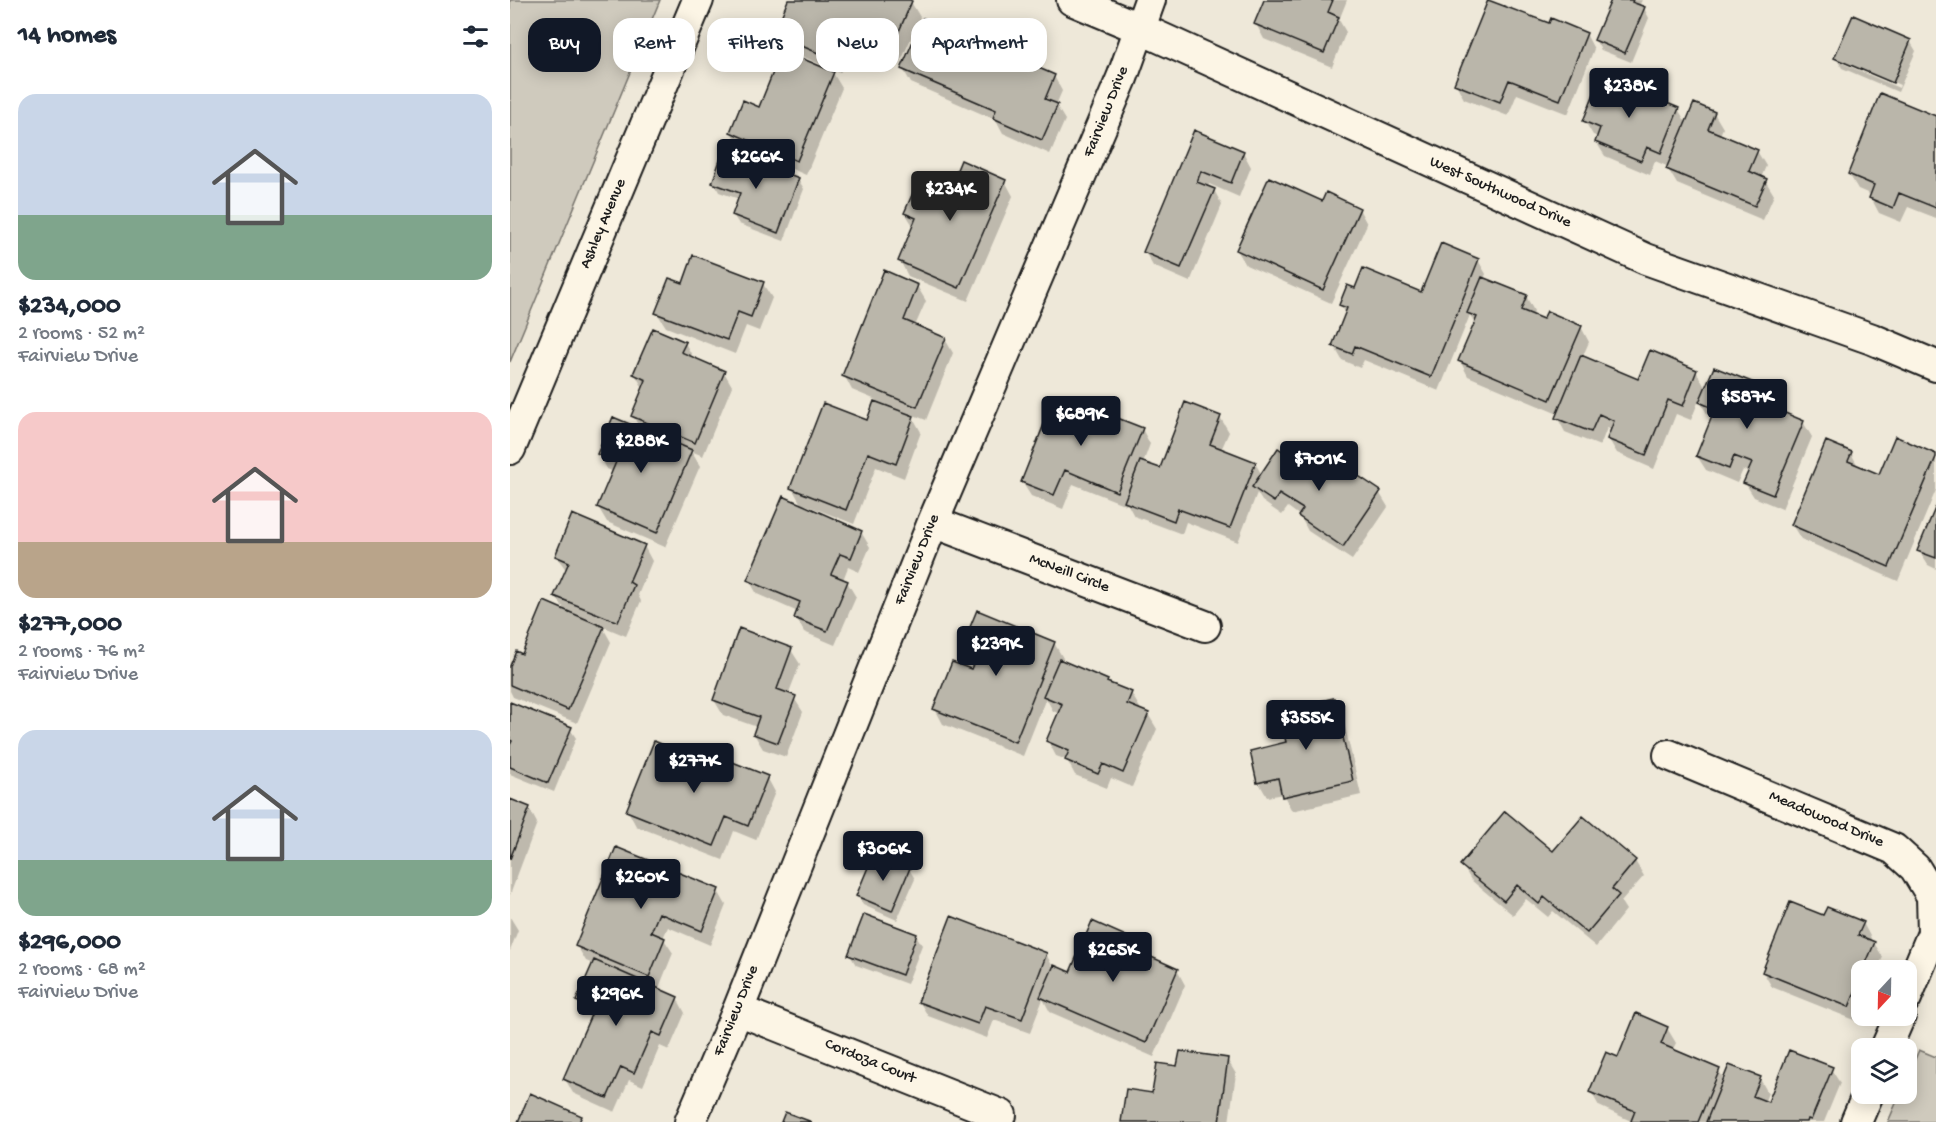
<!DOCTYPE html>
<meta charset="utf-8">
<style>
:root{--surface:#fff;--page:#f6f6f7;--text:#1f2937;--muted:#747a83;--accent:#111827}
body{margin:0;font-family:"Gochi Hand",sans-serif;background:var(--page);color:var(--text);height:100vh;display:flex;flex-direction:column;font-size:22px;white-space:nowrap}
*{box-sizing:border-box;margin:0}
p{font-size:20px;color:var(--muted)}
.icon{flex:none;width:33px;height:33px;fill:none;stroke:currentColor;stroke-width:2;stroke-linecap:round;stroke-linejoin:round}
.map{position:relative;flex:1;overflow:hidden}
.drawer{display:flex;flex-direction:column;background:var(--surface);width:510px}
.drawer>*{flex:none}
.banner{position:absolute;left:18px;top:18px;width:570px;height:54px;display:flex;gap:12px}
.needle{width:39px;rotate:202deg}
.tools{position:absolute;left:1341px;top:960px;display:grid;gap:12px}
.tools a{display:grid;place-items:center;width:66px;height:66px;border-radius:12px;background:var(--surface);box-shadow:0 3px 15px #0003;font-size:30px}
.price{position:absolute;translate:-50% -51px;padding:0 14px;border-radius:6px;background:var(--accent);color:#fff;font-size:20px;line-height:39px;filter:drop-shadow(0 2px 3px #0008)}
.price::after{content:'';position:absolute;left:50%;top:36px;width:18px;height:14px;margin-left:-9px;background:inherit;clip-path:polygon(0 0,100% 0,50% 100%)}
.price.current{background:#222;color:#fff}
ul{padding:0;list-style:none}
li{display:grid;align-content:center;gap:12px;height:318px;padding:0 18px}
li span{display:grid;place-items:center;height:186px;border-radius:18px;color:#555}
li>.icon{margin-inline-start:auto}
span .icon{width:108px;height:108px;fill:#fffc;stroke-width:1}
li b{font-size:26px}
h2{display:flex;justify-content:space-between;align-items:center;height:72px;padding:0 18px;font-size:26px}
.chip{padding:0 21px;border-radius:18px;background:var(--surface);box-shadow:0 3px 15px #0003;font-size:21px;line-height:54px}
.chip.current{background:var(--accent);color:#fff}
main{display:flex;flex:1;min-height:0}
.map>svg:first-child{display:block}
.green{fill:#cfcabd;stroke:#76736c;stroke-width:1.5}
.shadow{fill:#0003;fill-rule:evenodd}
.building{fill:#bab6aa;stroke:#1c1c1c;stroke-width:1.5}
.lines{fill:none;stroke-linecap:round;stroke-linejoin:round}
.street-casing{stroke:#1c1c1c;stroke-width:34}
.street{stroke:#fcf5e5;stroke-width:30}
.labels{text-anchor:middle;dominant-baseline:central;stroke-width:4.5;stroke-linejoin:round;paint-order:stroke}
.street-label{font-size:16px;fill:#1c1c1c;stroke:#fcf5e5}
</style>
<main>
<section class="drawer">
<h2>14 homes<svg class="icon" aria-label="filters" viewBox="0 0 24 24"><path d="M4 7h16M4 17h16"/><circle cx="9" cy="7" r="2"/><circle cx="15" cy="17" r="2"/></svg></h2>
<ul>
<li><span style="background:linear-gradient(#c9d6e8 65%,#7fa58c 0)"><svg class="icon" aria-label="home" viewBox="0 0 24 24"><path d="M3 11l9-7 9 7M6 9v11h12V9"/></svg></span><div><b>$234,000</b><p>2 rooms · 52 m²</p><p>Fairview Drive</p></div></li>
<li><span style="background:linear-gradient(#f6c9c9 70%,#b9a48a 0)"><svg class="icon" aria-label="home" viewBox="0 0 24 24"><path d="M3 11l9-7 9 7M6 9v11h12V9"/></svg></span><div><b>$277,000</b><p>2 rooms · 76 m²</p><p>Fairview Drive</p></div></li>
<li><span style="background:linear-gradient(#c9d6e8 70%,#7fa58c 0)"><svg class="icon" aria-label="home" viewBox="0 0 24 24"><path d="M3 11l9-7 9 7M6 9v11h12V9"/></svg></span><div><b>$296,000</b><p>2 rooms · 68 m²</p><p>Fairview Drive</p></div></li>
</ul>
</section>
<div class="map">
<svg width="1426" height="1122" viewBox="0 0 1426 1122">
<rect width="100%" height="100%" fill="#eee8d9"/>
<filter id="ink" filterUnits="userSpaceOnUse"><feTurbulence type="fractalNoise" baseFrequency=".0167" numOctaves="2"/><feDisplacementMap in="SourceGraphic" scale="12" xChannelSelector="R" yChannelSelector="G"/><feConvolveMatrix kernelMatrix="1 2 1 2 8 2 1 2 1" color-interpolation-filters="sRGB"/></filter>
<g filter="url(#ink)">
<path class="green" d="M0 0H150L0 362Z
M1409 1050 1426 1057V1122H1378L1390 1094H1396L1397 1078Z"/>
<path class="shadow" d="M280 0H396L401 2 410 17 389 66 342 46 330 73 274 48 265 34Z
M756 0H837L829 20 836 32 822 67 754 39 746 24Z
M1102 0H1132L1129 6 1134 8 1139 18 1121 62 1091 50 1085 40Z
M1039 25 1076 34 1084 49 1058 114 1007 94 998 116 954 99 946 84Z
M1400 41 1406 51 1388 92 1332 68 1326 58ZM1332 60 1390 85 1389 88 1332 63Z
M393 69 544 76 552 91 546 105 555 120 540 154 493 133 486 120 401 83Z
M323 73 332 88 296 175 230 147 221 132 250 109Z
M1371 95 1426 117V218L1398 207 1391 222 1369 213 1361 198 1362 195 1348 189 1339 174Z
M1168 109 1177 124 1204 113 1213 128 1210 135 1247 151 1256 166 1251 178 1255 180 1264 195 1253 220 1167 184 1158 169 1159 167 1145 161 1140 175 1095 156 1086 142 1088 137 1083 135 1074 120Z
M685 132 733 152 741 167 729 197 699 184 698 188 704 190 712 205 680 282 643 266 635 252Z
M288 179 294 189 274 241 229 224 223 215 229 199 209 192 204 182Z
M495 181 503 196 458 301 398 276 390 261 404 227 395 213 439 191Z
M813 203 849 209 857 224 821 303 736 265 727 250Z
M968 260 976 274 974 279 1016 296 1024 311 1022 316 1034 321 1071 327 1079 342 1072 358 1129 381 1186 371 1196 389 1251 388 1260 402 1258 407 1293 422 1302 437 1272 509 1244 497 1235 483 1239 472 1233 470 1227 483 1196 470 1187 456 1203 418 1199 417 1189 400 1181 420 1166 414 1144 469 1107 453 1098 438 1102 430 1097 428 1090 446 1055 432 1047 417 1048 414 958 376 950 361 965 324 960 315 929 391 854 360 850 368 832 360 824 346 836 314 831 305 846 290 912 294Z
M253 284 262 298 249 331 236 326 225 354 156 327 147 313 174 285Z
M407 286 416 301 405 326 435 339 443 353 416 420 401 414 411 432 394 478 366 467 344 524 296 505 295 508 351 532 360 547 349 572 338 567 333 580 337 582 346 597 325 645 294 632 286 617 288 612 247 594 239 580 292 506 282 488 358 422 366 400 342 390 334 375Z
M175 343 183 357 214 372 222 386 193 456 181 451 190 466 155 547 97 522 88 507 104 472 97 469 89 454 131 430 123 416 134 390 125 374Z
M710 417 719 432 711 450 745 463 752 475 791 465 869 492 878 507 842 560 798 531 790 516 778 507 772 515 752 501 747 493 728 542 676 522 672 534 624 516 617 503 616 505 563 484 553 509 521 496 512 482 632 429 640 444 633 463 651 470Z
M1386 438 1426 455V490L1388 581 1291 539 1282 525 1341 453 1349 468 1369 476Z
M1426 510V569L1418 565 1409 551Z
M134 546 142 561 128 595 131 601 116 636 92 626 101 642 67 723 3 697 0 691V670L56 612 46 596 57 571 46 556Z
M230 630 281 650 290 664 278 695 284 698 293 712 276 757 253 749 244 734 247 727 213 715 204 700Z
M544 643 553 658 551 662 621 693 630 708 629 710 638 714 647 729 622 787 601 778 597 788 565 775 557 760 546 756 538 741 550 714 543 711 536 698 513 756 433 724 425 709 462 671 465 665 461 663 453 649Z
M823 699 832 714 851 795 782 811 773 794 757 797 749 783 742 752 777 744Z
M0 703 60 729 66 738 44 792 0 774Z
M218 772 257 777 265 792 246 840 224 831 213 860 126 826 118 811Z
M0 801 19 808 27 823 0 895Z
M107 849 208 891 216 905 200 945 158 927 153 938 163 953 148 990 167 998 175 1013 159 1050 150 1046 133 1086 119 1080 105 1112 63 1093 55 1079 81 1017 76 1015 68 1000 83 964 76 961 67 946Z
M1043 853 1125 861 1134 876 1111 902 1116 910 1086 947 1043 911 1038 917 1016 899 1003 915 961 880 952 865Z
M399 869 405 879 387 920 353 905 348 896Z
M0 917 8 930 0 951Z
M1314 917 1353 923 1361 938 1360 941 1364 943 1373 957 1367 970H1352V1010L1347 1021 1262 987 1253 972Z
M406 935 412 945 397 984 346 965 340 955Z
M633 945 641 959 667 970 675 985 644 1057 540 1012 533 999 520 1033 484 1020 477 1038 418 1016 409 1001 536 954 543 967 561 974Z
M1157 1028 1166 1043 1162 1051 1209 1071 1214 1079H1250L1258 1093 1254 1103 1259 1104 1321 1069 1330 1083 1314 1122H1123L1089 1106 1081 1092 1108 1059Z
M717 1059 726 1074 719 1122H612L668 1068Z"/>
<path class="building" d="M278 0H400L402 1 380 52 333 32 322 59 264 34Z
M754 0H823L818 12 829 17 814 53 744 24Z
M978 0 1039 23 1041 18 1077 33 1050 100 999 80 990 102 944 84Z
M1101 0H1123L1122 2 1135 7 1115 53 1084 40Z
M1343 15 1401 40 1383 83 1324 58Z
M413 18 545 75 535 99 548 104 532 140 483 118 486 110 391 69Z
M272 50 324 72 287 161 220 132 233 100 249 107Z
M1091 76 1169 108 1151 153 1137 147 1131 161 1085 142 1090 128 1073 121Z
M1370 93 1426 116V208L1389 193 1383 208 1359 198 1364 185 1338 174Z
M1184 103 1205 112 1198 129 1248 150 1239 171 1257 179 1245 206 1156 169Z
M684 130 734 151 721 183 691 171 687 182 705 189 671 268 633 252Z
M214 149 289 178 268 233 222 215 230 193 202 183Z
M451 160 496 180 449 288 388 261 406 218 394 213 410 177 439 189Z
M759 177 812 201 816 192 850 208 813 290 726 250Z
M931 243 969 259 921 377 845 346 842 354 822 346 837 308 829 305 837 285 845 288 853 268 911 292Z
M183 255 254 282 241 317 228 312 217 340 145 313 159 278 173 283Z
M374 270 408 285 394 320 436 338 407 407 332 376Z
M972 277 1017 295 1011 310 1033 319 1037 311 1072 326 1040 400 948 361 967 317 957 313Z
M143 328 176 342 171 352 215 371 185 443 121 416 136 380 123 374Z
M1140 350 1187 370 1173 406 1158 400 1136 455 1097 439 1104 421 1089 414 1081 432 1045 418 1071 355 1128 379Z
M1204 367 1252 386 1247 401 1294 421 1263 495 1233 483 1242 463 1224 456 1219 469 1186 456 1205 409 1189 402Z
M546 394 633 428 607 492 555 470 544 495 511 482Z
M364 401 404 416 386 464 358 453 336 510 280 488 313 403 357 420Z
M675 402 711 416 700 444 746 462 720 528 668 509 664 521 614 502 630 461 650 468Z
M103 417 182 450 147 533 87 507 106 462 87 454Z
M1385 436 1426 454V457L1379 567 1281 525 1316 441 1342 452 1338 461 1369 474Z
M802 445 871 491 833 547 788 516 793 509 769 494 764 502 742 487 768 448 790 463Z
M273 496 352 531 341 558 330 554 321 574 338 581 317 631 284 618 290 602 237 580Z
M1426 506V558L1407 551Z
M62 514 135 545 119 582 124 585 108 622 44 596 59 562 45 556Z
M34 601 94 627 58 710 0 685V666L6 651 12 654Z
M467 610 545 642 505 742 423 709 442 662 461 669 467 655 451 649Z
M229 628 282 648 267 689 286 696 268 743 243 734 249 717 203 700Z
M549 659 598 680 597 682 622 692 617 704 639 713 613 773 593 764 588 774 555 760 559 751 536 741 552 704 533 696Z
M824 698 843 781 772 797 768 778 747 783 740 751 776 742 768 710Z
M0 702 62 727 38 783 0 767V745L2 741 0 740Z
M144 741 217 770 220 761 258 776 238 826 216 817 204 846 116 811Z
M0 799 20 807 0 859Z
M995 811 1043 851 1073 816 1126 860 1102 889 1109 895 1077 933 1034 897 1029 904 1007 885 994 901 950 865Z
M106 847 209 889 192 931 149 913 141 932 155 938 139 977 65 946Z
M364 853 400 868 382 911 346 896Z
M1280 902 1313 915 1317 907 1354 922 1348 935 1365 942 1353 970H1352V975L1339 1007 1252 972Z
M354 914 407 934 392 975 338 955Z
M441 916 537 953 512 1019 475 1006 468 1024 408 1002Z
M582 921 634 944 630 952 668 969 636 1043 530 997 544 965 560 972Z
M84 960 168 997 151 1036 142 1032 124 1073 111 1067 97 1098 53 1079 84 1008 66 1001Z
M1126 1013 1158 1027 1151 1044 1210 1069 1188 1122H1123L1121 1121 1125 1111 1079 1092 1096 1052 1108 1057Z
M1279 1050 1323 1067 1301 1120 1298 1119 1297 1122H1196L1219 1065 1251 1077 1243 1096 1258 1102Z
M670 1051 718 1058 709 1122H611L616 1089 642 1093 647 1063 667 1066Z
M20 1093 72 1116 69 1122H8Z
M275 1112 302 1122H271Z"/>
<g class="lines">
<g class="street-casing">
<path id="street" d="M562 0 629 28 1136 259 1362 339 1426 366
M0 449 188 0
M423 522 695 626
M1159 755 1384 849 1405 868 1422 896 1423 933 1396 998
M228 1010 491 1115
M1376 1048 1390 1016
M180 1122 228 1010 423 522 612 78 640 0
M1346 1122 1358 1094"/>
</g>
<use href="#street" class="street"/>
</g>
</g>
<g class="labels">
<g class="street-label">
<text transform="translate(597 112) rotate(-68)">Fairview Drive</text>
<text transform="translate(990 193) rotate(24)">West Southwood Drive</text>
<text transform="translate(94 224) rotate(-67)">Ashley Avenue</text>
<text transform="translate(408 560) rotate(-68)">Fairview Drive</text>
<text transform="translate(559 574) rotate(21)">McNeill Circle</text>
<text transform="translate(1316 820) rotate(23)">Meadowood Drive</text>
<text transform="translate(227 1011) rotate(-68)">Fairview Drive</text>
<text transform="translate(360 1062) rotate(22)">Cordoza Court</text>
</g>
</g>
</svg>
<div class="tools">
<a><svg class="needle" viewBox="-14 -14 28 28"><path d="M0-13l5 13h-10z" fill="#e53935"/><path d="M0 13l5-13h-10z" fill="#747a83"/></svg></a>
<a><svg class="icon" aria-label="layers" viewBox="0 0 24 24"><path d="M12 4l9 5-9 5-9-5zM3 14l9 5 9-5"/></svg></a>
</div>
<b class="price" style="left:1119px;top:119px">$238K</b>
<b class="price" style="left:246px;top:190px">$266K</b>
<b class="price current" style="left:440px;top:222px">$234K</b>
<b class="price" style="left:1237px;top:430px">$587K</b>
<b class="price" style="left:571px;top:447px">$689K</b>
<b class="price" style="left:131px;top:474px">$288K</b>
<b class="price" style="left:809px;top:492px">$701K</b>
<b class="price" style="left:486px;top:677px">$239K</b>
<b class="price" style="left:796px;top:751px">$355K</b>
<b class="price" style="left:184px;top:794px">$277K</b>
<b class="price" style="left:373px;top:882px">$306K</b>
<b class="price" style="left:131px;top:910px">$260K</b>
<b class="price" style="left:603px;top:983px">$265K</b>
<b class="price" style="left:106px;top:1027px">$296K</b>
<div class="banner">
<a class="chip current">Buy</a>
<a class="chip">Rent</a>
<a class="chip">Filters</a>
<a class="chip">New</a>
<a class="chip">Apartment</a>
</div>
</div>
</main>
